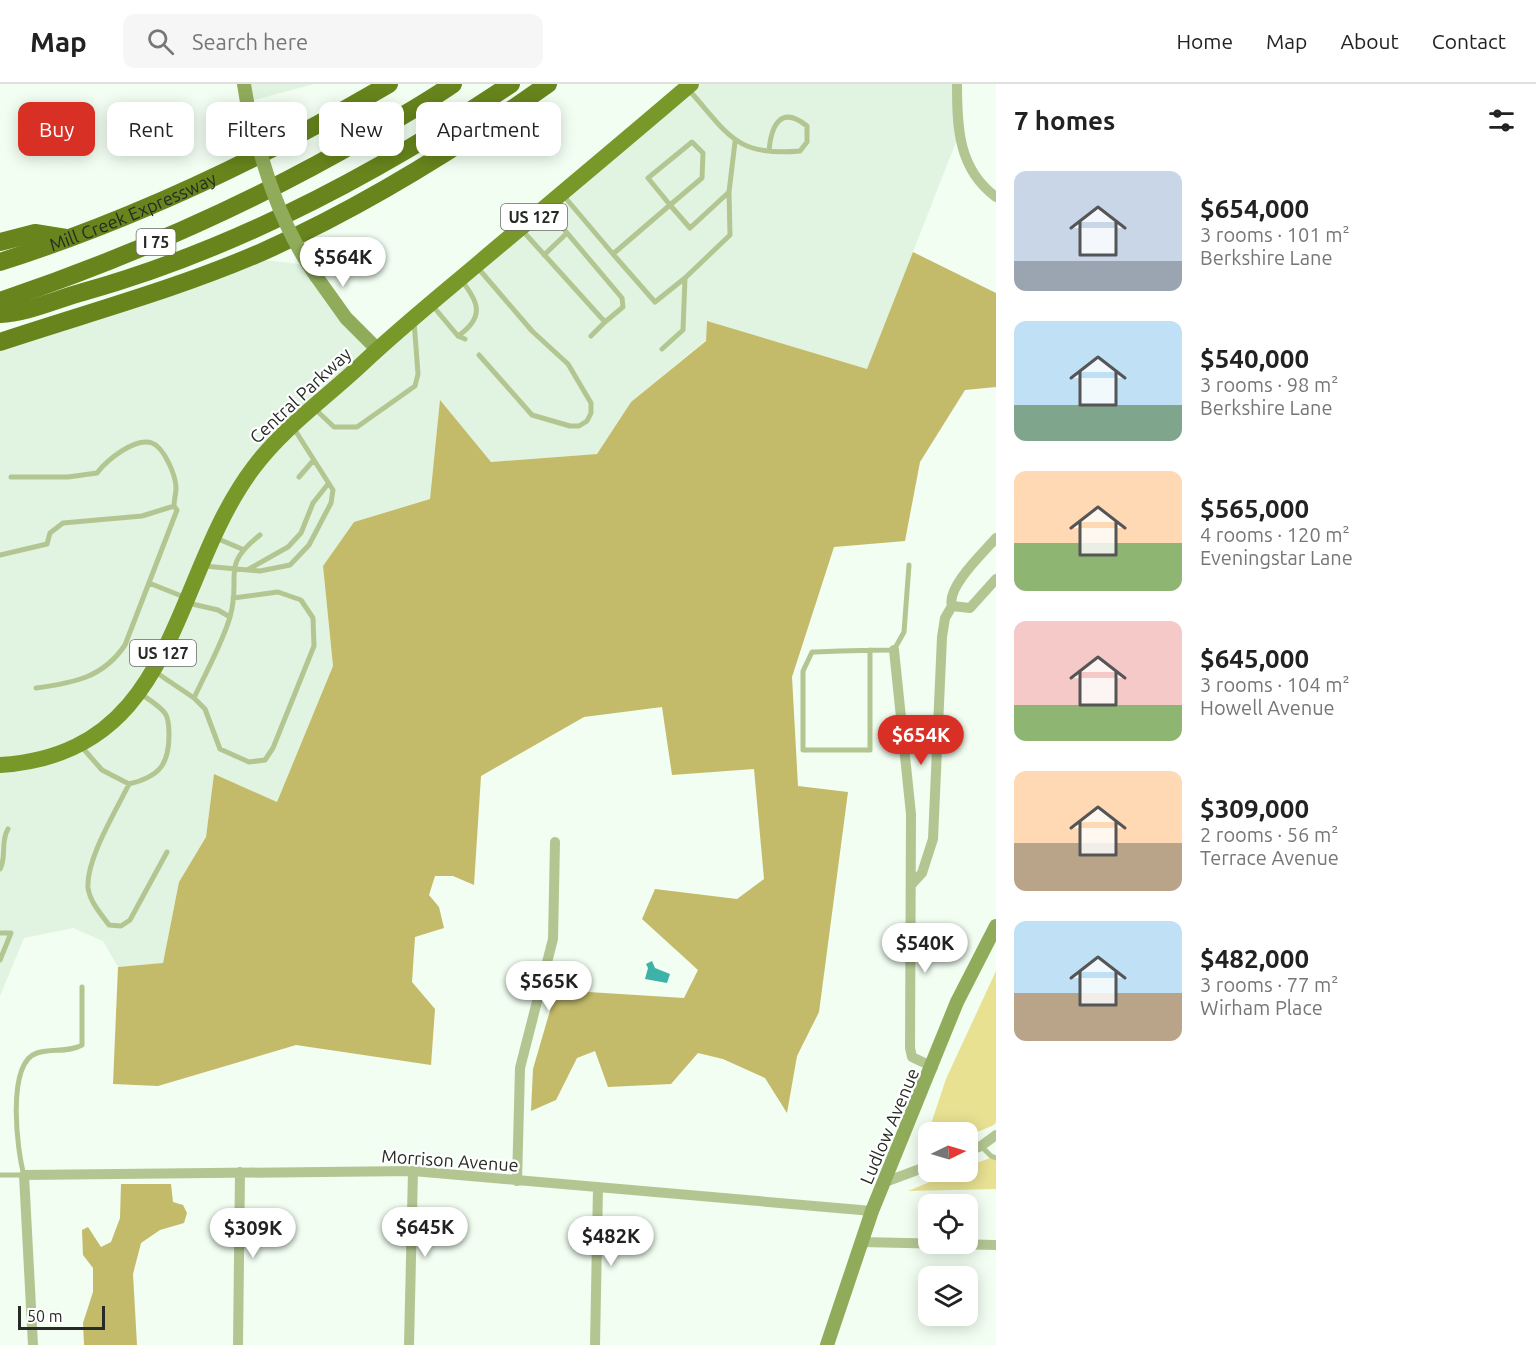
<!DOCTYPE html>
<meta charset="utf-8">
<style>
:root{--surface:#fff;--page:#f6f6f6;--text:#222;--muted:#767676;--line:#e0e0e0;--accent:#d93025}
body{margin:0;font-family:Ubuntu,sans-serif;background:var(--page);color:var(--text);height:100vh;display:flex;flex-direction:column;font-size:22px;white-space:nowrap}
*{box-sizing:border-box;margin:0}
p{font-size:20px;color:var(--muted)}
.icon{flex:none;width:33px;height:33px;fill:none;stroke:currentColor;stroke-width:2;stroke-linecap:round;stroke-linejoin:round}
.map{position:relative;flex:1;overflow:hidden}
.sheet{display:flex;flex-direction:column;background:var(--surface);width:540px}
.sheet>*{flex:none}
.guide{position:absolute;left:18px;top:18px;width:570px;height:54px;display:flex;gap:12px}
.needle{width:39px;rotate:85deg}
.controls{position:absolute;left:918px;top:1038px;display:grid;gap:12px}
.controls a{display:grid;place-items:center;width:60px;height:60px;border-radius:12px;background:var(--surface);box-shadow:0 3px 15px #0003;font-size:30px}
.scale{position:absolute;left:18px;bottom:15px;width:87px;box-sizing:border-box;padding-left:6px;border:3px solid #262b26;border-top:0;font-size:16px;line-height:21px;white-space:nowrap;color:#262b26;-webkit-text-stroke:4px #fff;paint-order:stroke}
.price{position:absolute;translate:-50% -51px;padding:0 14px;border-radius:21px;background:#fff;color:#222;font-size:20px;line-height:39px;filter:drop-shadow(0 2px 3px #0008)}
.price::after{content:'';position:absolute;left:50%;top:36px;width:18px;height:14px;margin-left:-9px;background:inherit;clip-path:polygon(0 0,100% 0,50% 100%)}
.price.on{background:var(--accent);color:#fff}
ul{padding:0;list-style:none}
li{display:flex;align-items:center;gap:18px;height:150px;padding:0 18px}
li span{display:grid;place-items:center;flex:none;width:168px;height:120px;border-radius:12px;color:#555}
li>.icon{margin-inline-start:auto}
span .icon{width:72px;height:72px;fill:#fffc;stroke-width:1}
li b{font-size:26px}
h2{display:flex;justify-content:space-between;align-items:center;height:72px;padding:0 18px;font-size:26px}
.pill{padding:0 21px;border-radius:12px;background:var(--surface);box-shadow:0 3px 15px #0003;font-size:21px;line-height:54px}
.pill.on{background:var(--accent);color:#fff}
header{display:flex;align-items:center;gap:36px;box-sizing:border-box;height:84px;padding:0 30px;background:var(--surface);border-bottom:2px solid var(--line)}
header strong{font-size:28px}
nav{display:flex;gap:33px;margin-inline-start:auto;font-size:21px}
.search{width:420px;height:54px;background:var(--page);display:flex;align-items:center;gap:15px;box-sizing:border-box;padding:0 21px;border-radius:12px;color:var(--muted);font-size:22px}
main{display:flex;flex:1;min-height:0}
.map>svg:first-child{display:block}
.built{fill:#e1f4e1}
.green{fill:#e8e192}
.forest{fill:#c3bb6a}
.water{fill:#3cb2a8}
.lines{fill:none;stroke-linecap:round;stroke-linejoin:round}
.lane{stroke:#b3c692;stroke-width:5}
.street{stroke:#b3c692;stroke-width:10}
.secondary{stroke:#90ac5b;stroke-width:14}
.primary{stroke:#78982a;stroke-width:16}
.highway{stroke:#67851c;stroke-width:18}
.secondary-bridge{stroke:#90ac5b;stroke-width:14}
.labels{text-anchor:middle;dominant-baseline:central;stroke-width:4.5;stroke-linejoin:round;paint-order:stroke}
.shield{fill:#fff;stroke:#676b67;stroke-width:1.5}
.shield-label{font-size:16px;font-weight:bold;fill:#262b26}
.street-label{font-size:18px;fill:#262b26;stroke:#fff}
</style>
<header>
<strong>Map</strong>
<div class="search"><svg class="icon" aria-label="search" viewBox="0 0 24 24"><circle cx="10" cy="10" r="6"/><path d="M15 15l6 6"/></svg>Search here</div>
<nav><a>Home</a><a>Map</a><a>About</a><a>Contact</a></nav>
</header>
<main>
<div class="map">
<svg width="996" height="1261" viewBox="0 0 996 1261">
<rect width="100%" height="100%" fill="#f1fef1"/>
<path class="built" d="M244 0H314L247 18Z
M691 0H957L958 53 867 285 708 238 706 256 631 318 597 370 491 378 440 317 430 415 354 438 323 482 333 582 277 718 214 691 206 753 179 798 163 880 118 883 103 857 73 844 24 854 0 912V265L255 175 308 181 377 265Z"/>
<path class="green" d="M996 887V1038L994 1041 968 1052V1048H928V1067L921 1070 946 995Z
M996 1072V1105L908 1107 954 1088H968V1082Z"/>
<path class="forest" d="M913 168 996 209V303L965 306 920 378 905 457 834 463 792 593 798 702 848 708 819 928 797 972 787 1029 765 994 723 975 698 969 671 1000 608 1003 595 967 577 974 556 1016 531 1027 533 985 556 906 684 914 698 886 642 835 655 805 737 815 764 795 754 685 672 691 662 623 584 633 481 692 474 801 453 792H435L429 811 439 823 444 844 415 853 412 898 435 925 431 981 296 961 158 1002 113 1000 118 883 163 879 179 798 206 753 214 690 277 718 333 582 323 482 354 438 430 415 440 316 491 378 597 370 631 318 706 257 707 237 867 285Z
M121 1100H171L173 1118 183 1121 187 1129 184 1139 160 1146 141 1159 133 1190 137 1261H84L83 1239 93 1208V1184L83 1171 82 1146 88 1143 101 1163 111 1158 120 1134Z"/>
<path class="water" d="M652 877 655 884 670 890 667 899 645 895 648 884 646 880Z"/>
<g class="lines">
<path class="lane" d="M688 5C728 49 734 73 800 67L807 58V42C780 20 771 43 769 67
M563 111 613 170 670 121 648 94 692 58 703 69 702 94 670 121 690 144 729 108
M521 145 605 238 623 223 622 214 546 124
M613 170 655 218 685 194
M544 171 567 149
M478 184 532 247 568 280 591 319V329L587 337 579 342H570L532 331 479 271
M432 221 458 252 465 255
M458 252C485 233 479 218 461 196
M591 252 605 238
M662 265 683 246 685 194 730 151 729 108 735 58
M315 325 334 343H357L415 302 418 290 414 237
M11 393H68L97 389C107 376 135 353 152 359 164 363 176 392 176 404 176 410 174 416 174 422L177 426 125 561C103 594 73 599 36 604
M299 393 312 378
M216 454 242 465
M0 471 47 460 50 449 63 439 142 432 174 422
M204 482 260 487 290 481 309 461 331 419 333 406 293 343
M249 485 288 463 301 449 313 419 328 400
M149 499 184 513
M188 519 218 526 230 533
M870 566V666H803V587L812 568C840 567 867 566 894 566L904 548 909 481
M154 587 194 614 205 625 220 665 249 678 265 676 273 664 314 562 313 534 301 516 278 508 233 514
M194 614C206 588 222 560 230 533 242 491 219 483 260 451
M80 661 102 686 129 700C158 693 169 682 169 651 169 644 168 632 164 628 158 621 148 615 141 610
M129 700C116 727 86 775 88 804 90 818 101 830 109 841L121 842 130 836 167 768
M0 785C7 773 0 758 8 745
M0 849H11L0 876
M981 1062 991 1072 996 1074
M0 1091H24C17 1067 6 979 37 969 52 964 68 969 82 961V903"/>
<path class="street" d="M957 0C957 43 958 85 996 113
M952 522C946 503 984 468 996 454
M952 522 970 524 996 495
M894 566 911 730 910 964 912 973 933 983
M912 800 922 789 933 755 942 553 945 534 952 522
M968 1067 981 1062 996 1051
M517 1097 520 984 553 855 555 758
M885 1098 928 1082
M861 1158 996 1161
M33 1261 24 1091 413 1087 872 1127
M238 1261 240 1088
M409 1261 413 1087
M595 1261 598 1104"/>
<path class="secondary" d="M244 0 247 18
M316 192 346 234 377 265
M827 1261 872 1127 957 918 996 842"/>
<path class="primary" d="M0 681C179 670 170 493 254 383 284 343 327 313 363 279 400 244 441 211 480 178 550 119 621 60 691 0"/>
<g class="highway">
<path d="M0 158 35 149 66 154"/>
<path id="s1" d="M0 178C135 135 267 72 389 0"/>
<path d="M0 217C130 173 253 119 371 50 399 34 427 18 453 0"/>
<path d="M0 230C27 229 57 215 83 208 237 165 379 89 511 0"/>
<path d="M0 258C87 229 177 205 262 168 363 123 458 64 548 0"/>
</g>
<path class="secondary-bridge" d="M247 18C262 79 279 140 316 192"/>
</g>
<g class="labels">
<g class="shield">
<rect x="501" y="120" width="66" height="26" rx="4.5"/>
<rect x="136.5" y="145" width="39" height="26" rx="4.5"/>
<rect x="130" y="556" width="66" height="26" rx="4.5"/>
</g>
<g class="shield-label">
<text x="534" y="133">US 127</text>
<text x="156" y="158">I 75</text>
<text x="163" y="569">US 127</text>
</g>
<g class="street-label">
<text stroke="none"><textPath href="#s1" startOffset="142">Mill Creek Expressway</textPath></text>
<text transform="translate(300 311) rotate(-43)">Central Parkway</text>
<text transform="translate(889 1042) rotate(-67)">Ludlow Avenue</text>
<text transform="translate(450 1076) rotate(4)">Morrison Avenue</text>
</g>
</g>
</svg>
<div class="controls">
<a><svg class="needle" viewBox="-14 -14 28 28"><path d="M0-13l5 13h-10z" fill="#e53935"/><path d="M0 13l5-13h-10z" fill="#767676"/></svg></a>
<a><svg class="icon" aria-label="locate" viewBox="0 0 24 24"><circle cx="12" cy="12" r="6"/><path d="M12 2v4M12 18v4M2 12h4M18 12h4"/></svg></a>
<a><svg class="icon" aria-label="layers" viewBox="0 0 24 24"><path d="M12 4l9 5-9 5-9-5zM3 14l9 5 9-5"/></svg></a>
</div>
<div class="scale">50 m</div>
<b class="price" style="left:343px;top:204px">$564K</b>
<b class="price on" style="left:921px;top:682px">$654K</b>
<b class="price" style="left:925px;top:890px">$540K</b>
<b class="price" style="left:549px;top:928px">$565K</b>
<b class="price" style="left:425px;top:1174px">$645K</b>
<b class="price" style="left:253px;top:1175px">$309K</b>
<b class="price" style="left:611px;top:1183px">$482K</b>
<div class="guide">
<a class="pill on">Buy</a>
<a class="pill">Rent</a>
<a class="pill">Filters</a>
<a class="pill">New</a>
<a class="pill">Apartment</a>
</div>
</div>
<section class="sheet">
<h2>7 homes<svg class="icon" aria-label="filters" viewBox="0 0 24 24"><path d="M4 7h16M4 17h16"/><circle cx="9" cy="7" r="2"/><circle cx="15" cy="17" r="2"/></svg></h2>
<ul>
<li><span style="background:linear-gradient(#c9d6e8 75%,#9aa5b1 0)"><svg class="icon" aria-label="home" viewBox="0 0 24 24"><path d="M3 11l9-7 9 7M6 9v11h12V9"/></svg></span><div><b>$654,000</b><p>3 rooms · 101 m²</p><p>Berkshire Lane</p></div></li>
<li><span style="background:linear-gradient(#bfe0f5 70%,#7fa58c 0)"><svg class="icon" aria-label="home" viewBox="0 0 24 24"><path d="M3 11l9-7 9 7M6 9v11h12V9"/></svg></span><div><b>$540,000</b><p>3 rooms · 98 m²</p><p>Berkshire Lane</p></div></li>
<li><span style="background:linear-gradient(#ffd9b3 60%,#8fb573 0)"><svg class="icon" aria-label="home" viewBox="0 0 24 24"><path d="M3 11l9-7 9 7M6 9v11h12V9"/></svg></span><div><b>$565,000</b><p>4 rooms · 120 m²</p><p>Eveningstar Lane</p></div></li>
<li><span style="background:linear-gradient(#f6c9c9 70%,#8fb573 0)"><svg class="icon" aria-label="home" viewBox="0 0 24 24"><path d="M3 11l9-7 9 7M6 9v11h12V9"/></svg></span><div><b>$645,000</b><p>3 rooms · 104 m²</p><p>Howell Avenue</p></div></li>
<li><span style="background:linear-gradient(#ffd9b3 60%,#b9a48a 0)"><svg class="icon" aria-label="home" viewBox="0 0 24 24"><path d="M3 11l9-7 9 7M6 9v11h12V9"/></svg></span><div><b>$309,000</b><p>2 rooms · 56 m²</p><p>Terrace Avenue</p></div></li>
<li><span style="background:linear-gradient(#bfe0f5 60%,#b9a48a 0)"><svg class="icon" aria-label="home" viewBox="0 0 24 24"><path d="M3 11l9-7 9 7M6 9v11h12V9"/></svg></span><div><b>$482,000</b><p>3 rooms · 77 m²</p><p>Wirham Place</p></div></li>
</ul>
</section>
</main>
